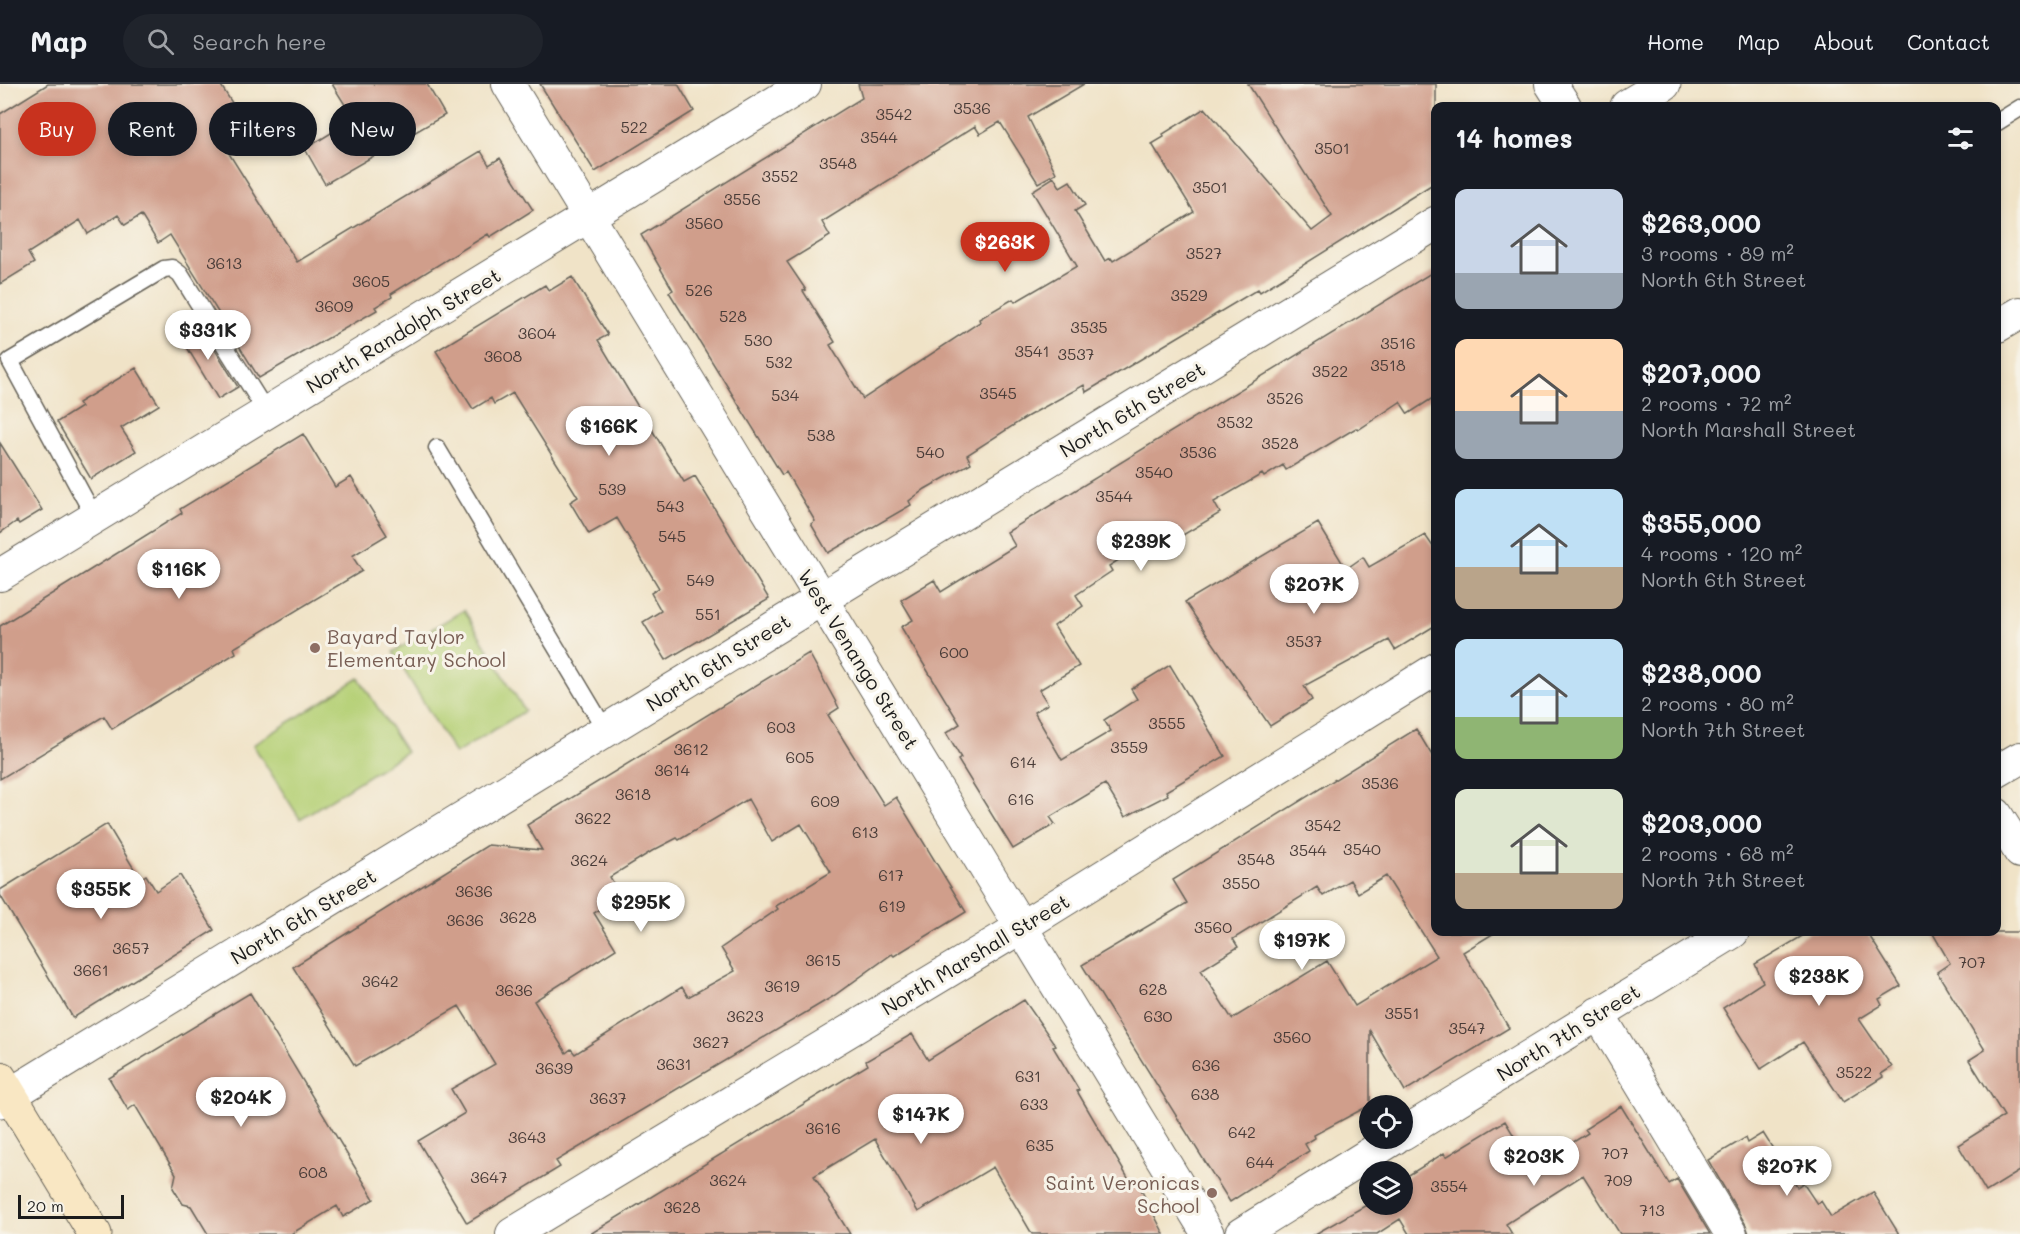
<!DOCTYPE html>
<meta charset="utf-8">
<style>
:root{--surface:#171b24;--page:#20242c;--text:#f1f3f6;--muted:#9ea1a6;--line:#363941;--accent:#c8321e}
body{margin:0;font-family:Mali,sans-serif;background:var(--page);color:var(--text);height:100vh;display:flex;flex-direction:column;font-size:22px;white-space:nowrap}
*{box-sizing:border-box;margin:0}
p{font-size:20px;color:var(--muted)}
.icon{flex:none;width:33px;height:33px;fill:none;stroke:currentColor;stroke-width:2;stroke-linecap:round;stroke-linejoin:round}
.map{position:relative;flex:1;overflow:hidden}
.sheet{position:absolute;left:1431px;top:18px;width:570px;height:834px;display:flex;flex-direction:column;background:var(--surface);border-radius:12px;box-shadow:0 3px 9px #0003}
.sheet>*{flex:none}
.hud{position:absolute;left:18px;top:18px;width:570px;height:54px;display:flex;gap:12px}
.fabs{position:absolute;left:1359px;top:1011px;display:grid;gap:12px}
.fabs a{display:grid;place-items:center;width:54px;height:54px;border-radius:50%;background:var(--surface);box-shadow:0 3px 9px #0003;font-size:30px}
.scale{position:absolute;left:18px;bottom:15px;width:106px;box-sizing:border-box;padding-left:6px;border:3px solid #1c1c1c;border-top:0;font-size:16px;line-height:21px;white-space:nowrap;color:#1c1c1c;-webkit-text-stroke:4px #f7f3e8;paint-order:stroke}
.price{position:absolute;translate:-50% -51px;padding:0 14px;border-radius:21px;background:#fff;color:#222;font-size:20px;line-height:39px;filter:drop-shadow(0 2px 3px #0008)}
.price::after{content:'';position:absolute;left:50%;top:36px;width:18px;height:14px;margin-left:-9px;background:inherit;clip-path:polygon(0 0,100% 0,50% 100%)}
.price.selected{background:var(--accent);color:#fff}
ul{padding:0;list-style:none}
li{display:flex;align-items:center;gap:18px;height:150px;padding:0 24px}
li span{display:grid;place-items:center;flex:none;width:168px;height:120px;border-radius:12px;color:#555}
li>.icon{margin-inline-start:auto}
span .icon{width:72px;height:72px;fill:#fffc;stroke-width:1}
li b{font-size:26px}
h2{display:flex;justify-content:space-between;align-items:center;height:72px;padding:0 24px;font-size:26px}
.pill{padding:0 21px;border-radius:27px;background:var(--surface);box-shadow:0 3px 9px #0003;font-size:21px;line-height:54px}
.pill.selected{background:var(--accent);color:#fff}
header{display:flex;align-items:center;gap:36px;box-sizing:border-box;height:84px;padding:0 30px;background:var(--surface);border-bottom:2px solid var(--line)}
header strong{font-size:28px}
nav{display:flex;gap:33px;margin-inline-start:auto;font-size:21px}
.search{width:420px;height:54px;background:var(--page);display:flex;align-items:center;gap:15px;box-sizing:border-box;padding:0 21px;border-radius:33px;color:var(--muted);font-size:22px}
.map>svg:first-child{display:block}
.green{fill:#b5d076;stroke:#687649;stroke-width:1.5}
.building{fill:#d09e8b;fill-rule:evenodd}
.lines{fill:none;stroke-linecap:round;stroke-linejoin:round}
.service-casing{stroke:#666258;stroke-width:19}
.minor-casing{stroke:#666258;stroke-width:34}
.tertiary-casing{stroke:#666258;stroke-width:35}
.secondary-casing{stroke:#666258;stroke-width:35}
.service{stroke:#fff;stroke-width:16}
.minor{stroke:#fff;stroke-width:32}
.tertiary{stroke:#fff;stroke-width:33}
.secondary{stroke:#f9e7c3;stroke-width:33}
.education-dot{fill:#8d6e63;stroke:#f7f3e8;stroke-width:2}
.labels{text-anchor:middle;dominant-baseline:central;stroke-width:6;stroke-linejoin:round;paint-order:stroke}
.number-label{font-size:16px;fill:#493c38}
.street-label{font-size:20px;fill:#1c1c1c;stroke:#f7f3e8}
.education-label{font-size:20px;fill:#785e54;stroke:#f7f3e8;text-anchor:start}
</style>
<header>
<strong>Map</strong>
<div class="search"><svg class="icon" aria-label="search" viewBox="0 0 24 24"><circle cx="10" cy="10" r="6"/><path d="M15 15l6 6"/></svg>Search here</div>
<nav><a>Home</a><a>Map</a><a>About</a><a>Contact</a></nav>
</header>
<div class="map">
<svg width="2020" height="1150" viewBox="0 0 2020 1150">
<rect width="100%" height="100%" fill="#f7f3e8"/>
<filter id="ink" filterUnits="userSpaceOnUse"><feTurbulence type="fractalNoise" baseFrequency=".0167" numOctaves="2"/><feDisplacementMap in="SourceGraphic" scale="12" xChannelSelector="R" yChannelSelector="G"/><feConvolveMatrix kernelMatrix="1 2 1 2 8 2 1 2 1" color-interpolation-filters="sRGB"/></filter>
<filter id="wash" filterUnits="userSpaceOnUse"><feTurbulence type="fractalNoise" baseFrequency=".008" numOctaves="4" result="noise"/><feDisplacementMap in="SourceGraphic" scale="24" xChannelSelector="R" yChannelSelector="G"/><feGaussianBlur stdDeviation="1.35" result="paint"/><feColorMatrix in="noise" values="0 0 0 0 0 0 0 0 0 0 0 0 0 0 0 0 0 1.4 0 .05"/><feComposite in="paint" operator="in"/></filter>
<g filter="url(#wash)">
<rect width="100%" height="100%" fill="#f0e3c7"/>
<path class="green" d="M464 526 525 627 455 670 393 568Z
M359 594 406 668 300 735 253 661Z"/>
<g id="blocks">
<path class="building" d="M48 0H220L248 44 223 60 297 178 481 67 489 81 500 74 533 126 490 153 488 150 391 210 392 213 375 223 377 226 259 294 170 151 158 159 141 131 125 141 118 131 88 150 80 136 28 169 34 179 0 200V30Z
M332 0H427L445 31 325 100 305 65 354 35Z
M540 0H678L694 27 595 88Z
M858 0H1084L1028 33 1056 89 1038 99 1000 38 980 50 975 42 822 138 830 152 787 178 806 206 803 207 835 258 830 261 863 315 980 238 979 235 1013 215 1015 218 1077 182 1032 107 1054 93 1060 103 1070 97 1085 121 1075 127 1105 177 1111 174 1113 177 1194 128 1152 60 1164 53 1163 50 1205 24 1312 147 1332 132 1248 0H1436V98L1260 208 1258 205 1086 308 1084 301 1028 332 967 371 971 379 925 405 909 417 911 421 828 469 811 440 815 437 786 388 782 391 669 208 673 206 641 151 862 14Z
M1436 186V312L1408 330 1400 318 1358 346 1356 344 1286 386 1283 381 1264 393 1262 390 1214 418 1220 429 1161 464 1158 459 1149 465 1145 459 1109 482 1112 487 1076 511 1083 522 1054 542 1079 582 1039 606 1048 620 1034 628 1062 676 1111 647 1104 636 1137 615 1131 605 1170 581 1225 672 1166 707 1168 711 1125 733 1105 700 1050 733 1055 740 1013 765 958 676 961 674 946 649 960 640 901 543 913 536 901 516 934 496 941 508 1015 462 1007 448Z
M572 193 608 251 598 256 649 341 684 398 695 392 769 515 666 576 643 538 661 527 651 509 659 504 617 434 589 450 570 418 578 413 513 309 494 320 491 314 473 325 436 267 545 201 549 207Z
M198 238 238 303 218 315 179 250Z
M136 284 159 321 121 344 136 367 91 395 57 338 81 323 78 319Z
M303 350 335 403 351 393 387 451 352 472 362 487 234 564 236 569 112 645 104 632 0 695V542L182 429 180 425Z
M0 359 42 426 19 440 17 437 0 449Z
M1318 439 1346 485 1363 473 1369 483 1425 451 1436 467V541L1395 566 1389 556 1304 602 1312 616 1270 642 1185 518Z
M809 569 839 624 828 631 884 721 896 713 966 828 894 872 892 870 832 913 556 1077 560 1083 467 1139 418 1057 465 1029 451 1005 495 980 459 922 355 982 293 883 488 761 542 766 527 741ZM748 715 772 758 801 740 831 788 776 822 778 825 721 864 735 887 688 913 682 903 575 970 571 965 566 969 534 917 616 865 594 829 621 812 610 793 652 767 677 754 679 756Z
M1416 645 1436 678V848H1496L1463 868 1509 944 1405 1007 1370 947V1021L1314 1051 1315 1054 1305 1060 1309 1067 1230 1118 1082 881 1187 819 1173 796ZM1386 792 1437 872 1355 922 1327 877 1232 935 1201 886 1238 863 1233 855 1317 803 1323 812 1350 796 1358 809Z
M107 740 140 795 146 791 156 807 180 791 214 846 73 934 0 811V806Z
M1809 848H1867L1901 902 1879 915 1882 921 1859 935 1892 983 1881 990 1883 993 1843 1018 1803 958 1761 985 1723 924 1763 898 1755 880Z
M1932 848H2020V1087L1986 1108 1958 1061 2004 1032 1969 976 1985 966 1937 888 1950 879Z
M250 909 374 1115 343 1133 337 1122 291 1150H208L191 1122 183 1120 173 1104 176 1090 135 1021 128 1026 109 994Z
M1024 916 1056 962 1053 963 1079 1006 1077 1007 1132 1101 1137 1098 1164 1150H1032L993 1083 918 1128 875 1055 814 1092 850 1150H590L868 981 866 977 912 950 928 976Z
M1621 1022 1669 1100 1677 1095 1710 1150H1620L1583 1091 1506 1140 1512 1150H1409L1400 1135 1377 1150H1315L1370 1119 1402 1120 1404 1094 1444 1069 1446 1073 1505 1037 1533 1083 1588 1049 1585 1045Z
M1763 1049 1797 1103 1803 1099 1817 1120 1821 1117 1831 1133 1873 1108 1899 1150H1749L1746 1141 1708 1076 1745 1054 1747 1059Z"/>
</g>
</g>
<g filter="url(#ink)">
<use href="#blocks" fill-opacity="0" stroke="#666258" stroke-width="1.5"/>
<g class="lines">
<g class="service-casing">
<path id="service" d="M1996 39 2020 24
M437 364 606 647
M95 434 10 277 164 185 172 184 180 190 267 329"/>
</g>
<g class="minor-casing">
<path id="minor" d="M508 0 1208 1150
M1551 0 1565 22
M1996 243 2020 229
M0 491 805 0
M1996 688 2020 674
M1996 730 2020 768
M1598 929 1731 1150
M1402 1050 1733 848
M512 1150 1023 842 1436 585
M1241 1150 1395 1054"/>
</g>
<g class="tertiary-casing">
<path id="tertiary" d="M1627 22 1664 0
M0 1017 1436 139"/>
</g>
<g class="secondary-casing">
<path id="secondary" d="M0 994 95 1150"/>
</g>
<use href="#service" class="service"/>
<use href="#minor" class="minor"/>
<use href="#tertiary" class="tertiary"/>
<use href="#secondary" class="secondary"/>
</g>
</g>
<g class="education-dot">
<circle cx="315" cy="564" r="6"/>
<circle cx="1212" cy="1109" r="6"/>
</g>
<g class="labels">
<g class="number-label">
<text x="972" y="23">3536</text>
<text x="894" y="29">3542</text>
<text x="634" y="42">522</text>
<text x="879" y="52">3544</text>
<text x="1332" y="63">3501</text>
<text x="838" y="78">3548</text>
<text x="780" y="91">3552</text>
<text x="1210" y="102">3501</text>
<text x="742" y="114">3556</text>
<text x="704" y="138">3560</text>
<text x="1204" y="168">3527</text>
<text x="224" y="178">3613</text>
<text x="371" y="196">3605</text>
<text x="699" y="205">526</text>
<text x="1189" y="210">3529</text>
<text x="334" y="221">3609</text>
<text x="733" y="231">528</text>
<text x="1089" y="242">3535</text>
<text x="537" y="248">3604</text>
<text x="758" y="255">530</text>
<text x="1398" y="258">3516</text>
<text x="1032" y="266">3541</text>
<text x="1076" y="269">3537</text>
<text x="503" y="271">3608</text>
<text x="779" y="277">532</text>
<text x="1388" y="280">3518</text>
<text x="1330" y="286">3522</text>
<text x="998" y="308">3545</text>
<text x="785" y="310">534</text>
<text x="1285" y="313">3526</text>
<text x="1235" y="337">3532</text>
<text x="821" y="350">538</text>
<text x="1280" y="358">3528</text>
<text x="930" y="367">540</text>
<text x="1198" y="367">3536</text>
<text x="1154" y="387">3540</text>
<text x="612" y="404">539</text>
<text x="1114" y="411">3544</text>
<text x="670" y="421">543</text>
<text x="672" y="451">545</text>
<text x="700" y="495">549</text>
<text x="708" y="529">551</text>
<text x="1304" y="556">3537</text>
<text x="954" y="567">600</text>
<text x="1167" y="638">3555</text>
<text x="781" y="642">603</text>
<text x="1129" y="662">3559</text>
<text x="691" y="664">3612</text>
<text x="800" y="672">605</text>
<text x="1023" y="677">614</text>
<text x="672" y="685">3614</text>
<text x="1380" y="698">3536</text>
<text x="633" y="709">3618</text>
<text x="1021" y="714">616</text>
<text x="825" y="716">609</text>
<text x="593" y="733">3622</text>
<text x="1323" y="740">3542</text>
<text x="865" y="747">613</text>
<text x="1362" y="764">3540</text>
<text x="1308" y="765">3544</text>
<text x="1256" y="774">3548</text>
<text x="589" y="775">3624</text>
<text x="891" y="790">617</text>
<text x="1241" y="798">3550</text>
<text x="474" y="806">3636</text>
<text x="892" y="821">619</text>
<text x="518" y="832">3628</text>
<text x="465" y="835">3636</text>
<text x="1213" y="842">3560</text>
<text x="131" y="863">3657</text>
<text x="823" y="875">3615</text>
<text x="1972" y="877">707</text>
<text x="91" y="885">3661</text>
<text x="380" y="896">3642</text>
<text x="782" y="901">3619</text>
<text x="1153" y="904">628</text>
<text x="514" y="905">3636</text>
<text x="1402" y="928">3551</text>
<text x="745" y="931">3623</text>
<text x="1158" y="931">630</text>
<text x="1467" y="943">3547</text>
<text x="1292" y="952">3560</text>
<text x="711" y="957">3627</text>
<text x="674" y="979">3631</text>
<text x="1206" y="980">636</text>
<text x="554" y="983">3639</text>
<text x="1854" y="987">3522</text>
<text x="1028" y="991">631</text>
<text x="1205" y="1009">638</text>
<text x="608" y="1013">3637</text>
<text x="1034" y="1019">633</text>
<text x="823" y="1043">3616</text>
<text x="1242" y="1047">642</text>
<text x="527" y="1052">3643</text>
<text x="1040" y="1060">635</text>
<text x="1615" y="1068">707</text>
<text x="1260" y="1077">644</text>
<text x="313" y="1087">608</text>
<text x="489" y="1092">3647</text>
<text x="728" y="1095">3624</text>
<text x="1618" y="1095">709</text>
<text x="1449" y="1101">3554</text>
<text x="682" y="1122">3628</text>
<text x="1652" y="1125">713</text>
</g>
<g class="street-label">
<text transform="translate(403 246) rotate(-31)">North Randolph Street</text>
<text transform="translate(1132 325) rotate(-31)">North 6th Street</text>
<text transform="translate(859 575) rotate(58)">West Venango Street</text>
<text transform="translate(718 578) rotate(-32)">North 6th Street</text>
<text transform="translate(303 832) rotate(-31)">North 6th Street</text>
<text transform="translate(975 870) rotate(-31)">North Marshall Street</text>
<text transform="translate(1568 948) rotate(-32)">North 7th Street</text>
</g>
<g class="education-label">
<text x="327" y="552">Bayard Taylor<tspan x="327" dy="23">Elementary School</tspan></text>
<text x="1200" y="1098" text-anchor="end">Saint Veronicas<tspan x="1200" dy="23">School</tspan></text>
</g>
</g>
</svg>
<div class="fabs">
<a><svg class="icon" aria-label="locate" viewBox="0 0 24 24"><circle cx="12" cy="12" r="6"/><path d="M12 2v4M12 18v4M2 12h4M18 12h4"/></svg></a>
<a><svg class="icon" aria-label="layers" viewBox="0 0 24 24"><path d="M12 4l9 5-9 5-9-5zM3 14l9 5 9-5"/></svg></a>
</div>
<div class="scale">20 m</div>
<b class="price selected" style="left:1005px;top:189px">$263K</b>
<b class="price" style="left:208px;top:277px">$331K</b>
<b class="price" style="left:609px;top:373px">$166K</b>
<b class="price" style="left:1141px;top:488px">$239K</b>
<b class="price" style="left:179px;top:516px">$116K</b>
<b class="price" style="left:1314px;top:531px">$207K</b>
<b class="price" style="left:101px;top:836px">$355K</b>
<b class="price" style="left:641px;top:849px">$295K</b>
<b class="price" style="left:1302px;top:887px">$197K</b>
<b class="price" style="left:1819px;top:923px">$238K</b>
<b class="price" style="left:241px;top:1044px">$204K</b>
<b class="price" style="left:921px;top:1061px">$147K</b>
<b class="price" style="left:1534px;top:1103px">$203K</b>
<b class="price" style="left:1787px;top:1113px">$207K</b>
<div class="hud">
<a class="pill selected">Buy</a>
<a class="pill">Rent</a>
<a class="pill">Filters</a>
<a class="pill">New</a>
</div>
<section class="sheet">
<h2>14 homes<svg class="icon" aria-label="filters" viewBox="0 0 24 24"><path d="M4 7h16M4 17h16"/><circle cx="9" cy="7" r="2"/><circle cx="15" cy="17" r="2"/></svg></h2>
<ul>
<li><span style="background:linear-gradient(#c9d6e8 70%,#9aa5b1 0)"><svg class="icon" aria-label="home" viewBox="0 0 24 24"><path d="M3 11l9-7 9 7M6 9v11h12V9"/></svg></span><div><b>$263,000</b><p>3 rooms · 89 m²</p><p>North 6th Street</p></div></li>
<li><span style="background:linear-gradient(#ffd9b3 60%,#9aa5b1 0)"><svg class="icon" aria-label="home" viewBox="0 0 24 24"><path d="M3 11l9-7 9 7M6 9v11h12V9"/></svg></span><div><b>$207,000</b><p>2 rooms · 72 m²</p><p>North Marshall Street</p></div></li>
<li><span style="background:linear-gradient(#bfe0f5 65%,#b9a48a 0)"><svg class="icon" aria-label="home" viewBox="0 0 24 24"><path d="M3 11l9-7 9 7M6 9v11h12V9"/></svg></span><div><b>$355,000</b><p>4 rooms · 120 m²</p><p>North 6th Street</p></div></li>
<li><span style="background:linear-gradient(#bfe0f5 65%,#8fb573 0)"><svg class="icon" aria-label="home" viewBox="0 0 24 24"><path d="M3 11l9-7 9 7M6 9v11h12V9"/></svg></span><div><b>$238,000</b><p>2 rooms · 80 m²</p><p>North 7th Street</p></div></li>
<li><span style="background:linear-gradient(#dfe7d0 70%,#b9a48a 0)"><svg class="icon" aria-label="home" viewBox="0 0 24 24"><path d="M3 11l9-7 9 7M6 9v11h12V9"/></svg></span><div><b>$203,000</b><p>2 rooms · 68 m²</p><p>North 7th Street</p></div></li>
</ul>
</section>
</div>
